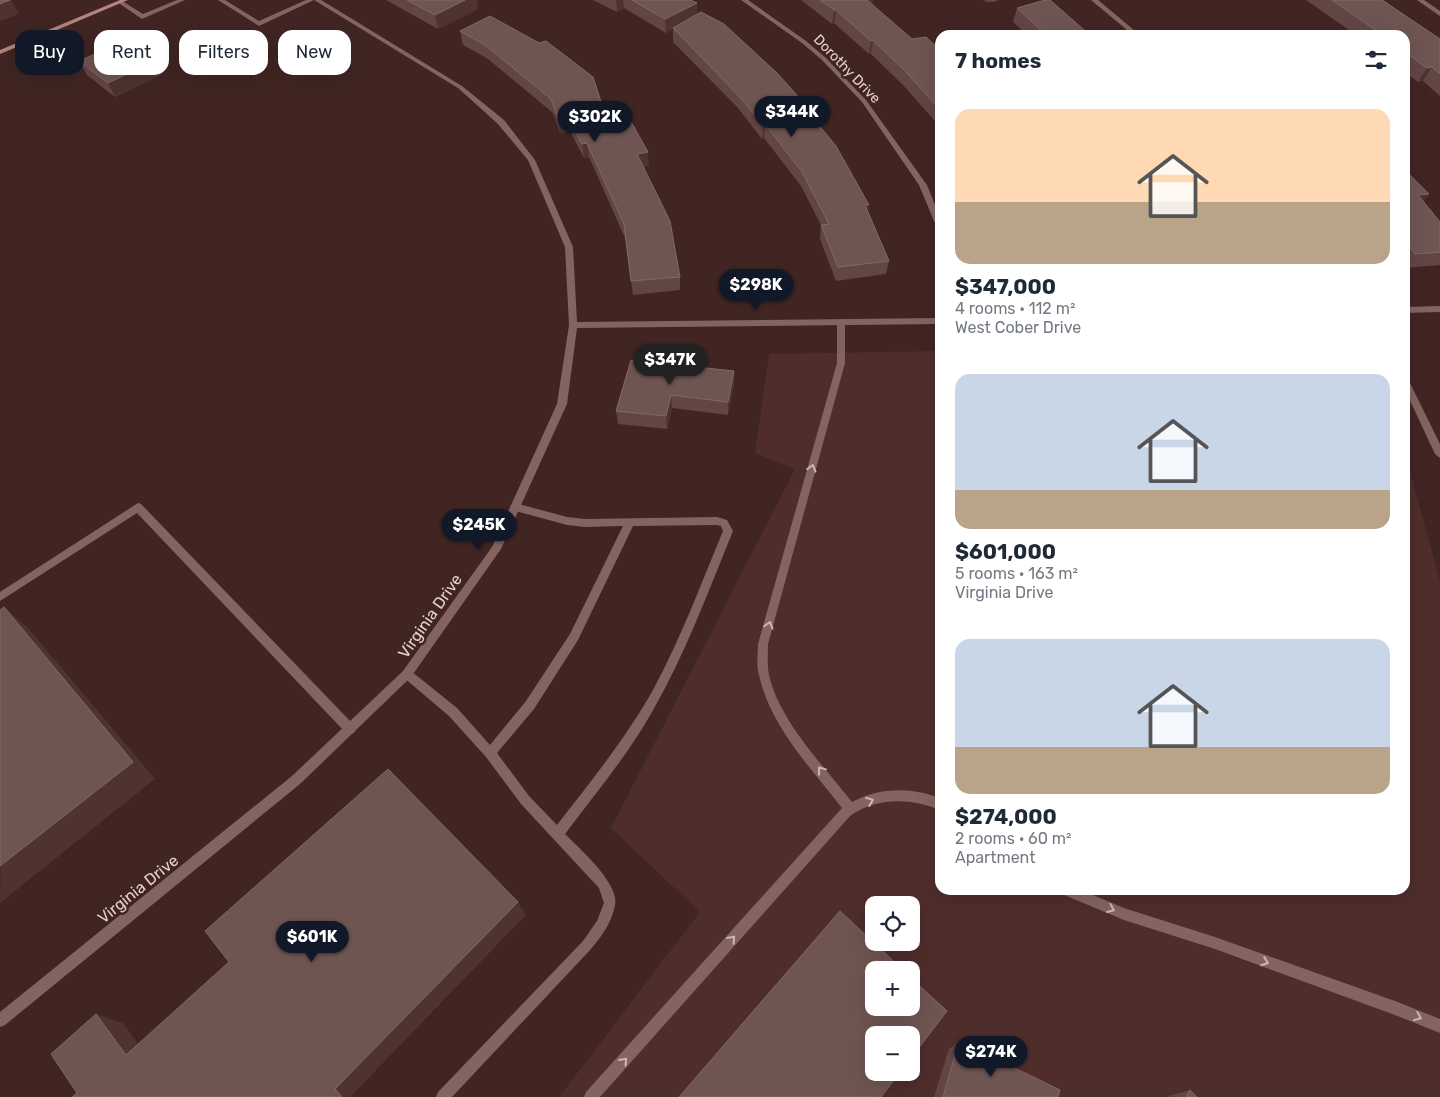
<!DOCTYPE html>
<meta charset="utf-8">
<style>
:root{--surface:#fff;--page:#f6f6f7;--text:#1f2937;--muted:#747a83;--accent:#111827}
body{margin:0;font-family:Rubik,sans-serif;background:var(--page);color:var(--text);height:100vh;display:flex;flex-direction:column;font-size:19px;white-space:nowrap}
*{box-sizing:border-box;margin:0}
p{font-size:16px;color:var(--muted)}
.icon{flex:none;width:28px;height:28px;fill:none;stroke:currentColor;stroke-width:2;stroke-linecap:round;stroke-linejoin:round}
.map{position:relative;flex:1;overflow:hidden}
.side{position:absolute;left:935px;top:30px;width:475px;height:865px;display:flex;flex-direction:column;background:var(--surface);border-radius:15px;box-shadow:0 5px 20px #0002}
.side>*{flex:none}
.top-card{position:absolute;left:15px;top:30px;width:475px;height:45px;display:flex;gap:10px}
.controls{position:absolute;left:865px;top:896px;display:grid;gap:10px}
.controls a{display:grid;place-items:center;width:55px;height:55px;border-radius:10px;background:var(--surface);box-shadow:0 5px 20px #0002;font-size:25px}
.price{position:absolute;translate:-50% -42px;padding:0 11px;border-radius:18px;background:var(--accent);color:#fff;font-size:16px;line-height:32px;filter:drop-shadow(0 1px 2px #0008)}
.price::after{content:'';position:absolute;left:50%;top:30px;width:15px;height:11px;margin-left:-8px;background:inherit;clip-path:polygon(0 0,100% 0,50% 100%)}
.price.current{background:#222;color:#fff}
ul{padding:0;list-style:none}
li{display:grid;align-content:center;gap:10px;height:265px;padding:0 20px}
li span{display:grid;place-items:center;height:155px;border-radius:15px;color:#555}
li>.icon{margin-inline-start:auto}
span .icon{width:90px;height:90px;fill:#fffc;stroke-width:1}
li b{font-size:21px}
h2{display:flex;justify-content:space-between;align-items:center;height:60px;padding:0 20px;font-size:21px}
.pill{padding:0 18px;border-radius:15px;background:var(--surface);box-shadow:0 5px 20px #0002;font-size:18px;line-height:45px}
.pill.current{background:var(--accent);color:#fff}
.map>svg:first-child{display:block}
.built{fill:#4f2d2b;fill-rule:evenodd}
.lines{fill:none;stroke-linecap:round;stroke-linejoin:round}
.service{fill:#846461;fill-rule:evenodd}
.minor{fill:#846461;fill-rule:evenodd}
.secondary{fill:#b5837d;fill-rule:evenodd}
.wall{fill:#624643}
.shaded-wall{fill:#4e3330}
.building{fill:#6f5552;stroke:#816966}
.oneway{stroke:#cab6b3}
.labels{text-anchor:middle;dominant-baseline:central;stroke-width:5;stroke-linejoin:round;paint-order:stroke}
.far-street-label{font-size:14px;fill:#e2d1ce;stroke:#402523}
.street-label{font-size:16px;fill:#e2d1ce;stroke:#402523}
</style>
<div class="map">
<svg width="1440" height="1097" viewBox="0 0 1440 1097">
<rect width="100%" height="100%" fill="#402523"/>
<path class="built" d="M940 351V890H1405V453L1440 581V1097H559L700 912 611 828 795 469 755 453 769 354ZM874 905H911V942H874ZM874 970H911V1008H874ZM874 1035H911V1072H874Z"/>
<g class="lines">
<path class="service" d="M177 0H185L142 19 117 2 122 1 143 14Z
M218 0H225L259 21 306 0H314L259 26Z
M841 319 845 322V363L768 644C768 654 767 665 769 675 780 722 823 765 852 802 880 787 911 787 940 798V810C910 798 877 797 850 816L600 1097H584L586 1092 842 808C811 768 770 726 759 675 756 665 758 654 758 644L837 363V322Z
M138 503 141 504 354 725 356 729 354 733 350 734 346 733 137 513 0 601V592Z
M515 503 567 517 585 519 717 517 727 520 733 531C708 592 685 655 652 712 627 756 595 794 565 834 579 848 620 884 615 905 612 922 602 936 591 949L452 1097H436L438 1092 583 941 597 921 604 903 599 888 521 804 486 757 449 716 403 677 402 674 403 671 407 669 411 671 457 708 490 745 526 701 570 634 623 526 585 527 567 525 512 510 510 507 512 504ZM717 525 721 526 723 531C701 584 681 638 654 688 627 737 591 781 557 825L529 796 497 753 534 709 578 640 633 526Z
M1060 890H1081L1124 908 1215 937 1395 1001 1440 1019V1033L1395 1015 1215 949 1124 920 1062 894Z"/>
<path class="minor" d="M314 0H321L462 86 504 120 535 160 573 247 577 322 940 318V324L577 328 567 404 501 549 411 677 300 784 5 1025 0 1027V1012L292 776 403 671 492 547 557 404 569 325 565 247 528 160 498 124 458 88Z
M741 0H748L806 41 826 58 866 100 927 185 940 217V229L936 226 919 185 862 102 822 60 802 43Z
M1091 0H1098L1140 35H1133Z
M1417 0H1424L1440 11V16Z
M1440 306V312L1405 313V307Z
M1405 378 1409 381 1440 444V458L1435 454 1405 390Z"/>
<path class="secondary" d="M120 0H128L0 54V50Z"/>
</g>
<path class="wall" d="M386 0H477L478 9 438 29Z
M593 0H690L697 14 811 116 868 213 889 261 886 274 836 281 820 239 821 225 801 186 764 138 762 139 738 108 673 42V29L666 33 624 8 617 12Z
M801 0H873L872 5 912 39 940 50V127L904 86 871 54H869L834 23 832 24Z
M983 0H999L994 2H987Z
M1306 0H1382L1440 39V96L1423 81 1418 82 1405 72V35H1356Z
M1017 8 1090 35H1027L1013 22Z
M490 16 608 123 649 165 644 167 680 277V290L633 295 625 238 589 157 584 158 570 131 560 133 553 113 488 59 463 45 460 31Z
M79 61H155L161 75 115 97 87 75Z
M1405 170 1424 202 1440 222V265L1405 268Z
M734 371V384L728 415 672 408 667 429 618 424 616 411Z
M959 1041 1058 1097H934L949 1049Z
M1190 1090 1197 1097H1169V1096Z"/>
<path class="shaded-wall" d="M11 0 19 14 0 21V4Z
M465 0H477L478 9 438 29 435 15Z
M616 0H623L624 8 617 12Z
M866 0H873L872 10Z
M697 3V17L666 33 665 19Z
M834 10H836L834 23 832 24Z
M873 40 871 54H869L871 41Z
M155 61 161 75 115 97 108 83Z
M1432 67 1423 81 1418 82 1427 68Z
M568 118 570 131 560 133 558 119Z
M765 124 764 138 762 139 763 125Z
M587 143 589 157 584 158 582 144Z
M648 152 649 165 638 168 637 154Z
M1429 194 1420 208 1418 195Z
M865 205H869L867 218Z
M734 371V384L728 415V402Z
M671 395 672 408 667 429 666 416Z
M4 607 28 628 155 779 0 903Z
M518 902 526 915 352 1095 354 1097H342L335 1089Z
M96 1014 123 1023 152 1062 126 1055Z"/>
<path class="building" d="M0 0H10L0 4Z
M407 0H465L435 15Z
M632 0H690L697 3 665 19Z
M820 0H867L912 39 926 37 940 50V110L906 72 873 40 871 41 836 10H834Z
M1045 0H1050L1090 35H1046L1017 8Z
M1332 0H1382L1434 35 1440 39V74L1432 67 1427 68 1405 52V35H1383Z
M701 12 724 24 778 74 811 111 808 112 836 146 869 205H865L889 261 838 267 821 225 829 224 802 172 765 124 763 125 738 95 673 28Z
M490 16 539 43 546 41 593 77 608 123 629 118 648 152 637 154 670 221 680 277 631 281 624 224 587 143 582 144 568 118 558 119 551 99 485 45 460 31Z
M125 41 155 61 108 83 79 61Z
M1405 170 1429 194 1418 195 1440 222V252L1415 254 1405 241Z
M631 360 734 371 728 402 671 395 666 416 616 411Z
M4 607 133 762 0 866V610Z
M388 769 518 902 335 1089 342 1097H72L77 1093 51 1054 96 1014 126 1055 229 962 205 931Z
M840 911 903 970H874V1008H911V978L947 1011 911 1058V1035H874V1072H900L881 1097H679Z
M959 1041 1060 1090 1058 1097H943Z
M1190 1090 1197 1097H1186Z"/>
<defs><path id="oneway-chevron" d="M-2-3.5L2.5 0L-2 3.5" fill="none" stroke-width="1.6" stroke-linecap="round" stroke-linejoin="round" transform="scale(1.25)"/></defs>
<g class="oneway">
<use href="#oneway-chevron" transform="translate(812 468) rotate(-74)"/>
<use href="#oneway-chevron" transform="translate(769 625) rotate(-74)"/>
<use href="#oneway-chevron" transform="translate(821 770) rotate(-127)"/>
<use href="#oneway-chevron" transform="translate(870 801) rotate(-22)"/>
<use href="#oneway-chevron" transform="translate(1111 909) rotate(23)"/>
<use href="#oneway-chevron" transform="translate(732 939) rotate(-48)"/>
<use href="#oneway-chevron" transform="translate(1265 962) rotate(20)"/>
<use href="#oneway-chevron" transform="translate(1418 1017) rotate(22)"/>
<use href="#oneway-chevron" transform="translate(624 1061) rotate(-48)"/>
</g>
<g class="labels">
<g class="far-street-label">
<text transform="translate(847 69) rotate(46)">Dorothy Drive</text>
</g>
<g class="street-label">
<text transform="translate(430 616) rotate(-55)">Virginia Drive</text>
<text transform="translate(138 889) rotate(-39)">Virginia Drive</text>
</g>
</g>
</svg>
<div class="controls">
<a><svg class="icon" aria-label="locate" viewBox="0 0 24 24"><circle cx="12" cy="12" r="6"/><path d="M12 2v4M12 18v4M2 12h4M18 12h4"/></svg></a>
<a>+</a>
<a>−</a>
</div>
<b class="price" style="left:792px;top:138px">$344K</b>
<b class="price" style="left:595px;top:143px">$302K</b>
<b class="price" style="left:756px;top:311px">$298K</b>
<b class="price current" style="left:670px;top:386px">$347K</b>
<b class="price" style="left:479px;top:551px">$245K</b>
<b class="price" style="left:312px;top:963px">$601K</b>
<b class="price" style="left:991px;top:1078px">$274K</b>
<div class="top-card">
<a class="pill current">Buy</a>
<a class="pill">Rent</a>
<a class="pill">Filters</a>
<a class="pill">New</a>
</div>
<section class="side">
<h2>7 homes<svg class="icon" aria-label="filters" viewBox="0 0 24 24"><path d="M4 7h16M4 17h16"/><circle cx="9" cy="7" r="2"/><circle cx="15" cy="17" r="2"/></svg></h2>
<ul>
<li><span style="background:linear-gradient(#ffd9b3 60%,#b9a48a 0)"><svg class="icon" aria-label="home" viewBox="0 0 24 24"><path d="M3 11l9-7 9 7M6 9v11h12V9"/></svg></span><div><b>$347,000</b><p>4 rooms · 112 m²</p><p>West Cober Drive</p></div></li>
<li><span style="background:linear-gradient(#c9d6e8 75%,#b9a48a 0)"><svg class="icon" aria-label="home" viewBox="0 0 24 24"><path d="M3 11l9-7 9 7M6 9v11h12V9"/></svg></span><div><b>$601,000</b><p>5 rooms · 163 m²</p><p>Virginia Drive</p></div></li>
<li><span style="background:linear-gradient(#c9d6e8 70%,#b9a48a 0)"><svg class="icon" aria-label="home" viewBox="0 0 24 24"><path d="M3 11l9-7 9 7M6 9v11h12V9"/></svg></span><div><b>$274,000</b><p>2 rooms · 60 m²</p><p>Apartment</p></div></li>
</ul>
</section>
</div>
